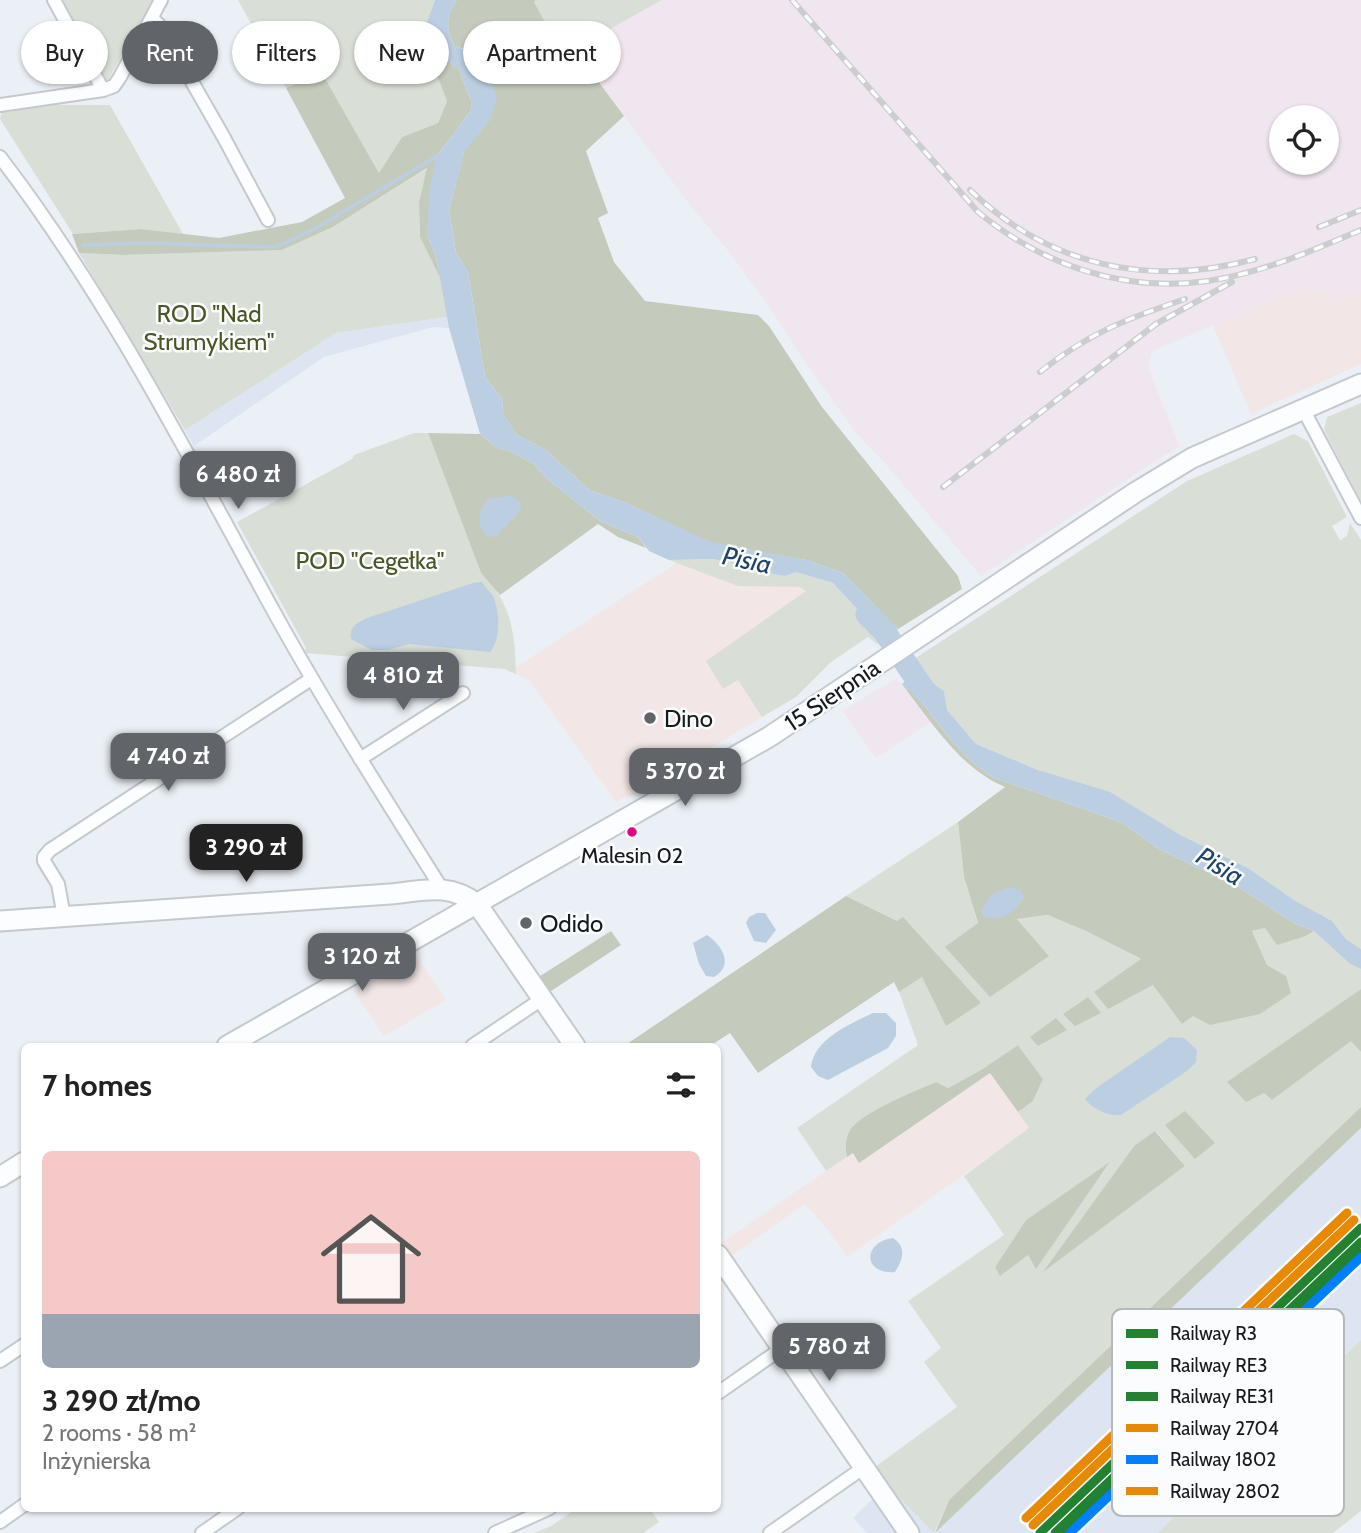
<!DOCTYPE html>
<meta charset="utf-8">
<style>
:root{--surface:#fff;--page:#f6f6f6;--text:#222;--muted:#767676;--line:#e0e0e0;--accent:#616469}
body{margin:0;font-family:Cabin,sans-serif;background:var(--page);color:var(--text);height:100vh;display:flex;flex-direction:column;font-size:26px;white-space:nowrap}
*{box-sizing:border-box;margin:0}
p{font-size:23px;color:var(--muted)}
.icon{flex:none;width:38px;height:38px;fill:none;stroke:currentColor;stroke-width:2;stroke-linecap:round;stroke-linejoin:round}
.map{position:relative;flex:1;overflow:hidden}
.drawer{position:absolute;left:21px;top:1043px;width:700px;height:469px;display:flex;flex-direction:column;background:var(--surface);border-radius:10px;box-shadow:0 2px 5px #0004}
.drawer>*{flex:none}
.top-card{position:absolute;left:21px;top:21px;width:700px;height:63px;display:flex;gap:14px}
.controls{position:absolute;left:1269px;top:105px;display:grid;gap:14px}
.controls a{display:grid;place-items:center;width:70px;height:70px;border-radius:50%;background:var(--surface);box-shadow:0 2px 5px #0004;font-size:35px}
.price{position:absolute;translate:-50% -60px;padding:0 16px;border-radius:14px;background:var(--accent);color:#fff;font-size:23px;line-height:46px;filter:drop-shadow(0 2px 4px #0008)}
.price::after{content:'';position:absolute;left:50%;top:42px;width:21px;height:16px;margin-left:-10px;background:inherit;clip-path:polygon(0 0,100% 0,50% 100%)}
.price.selected{background:#222;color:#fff}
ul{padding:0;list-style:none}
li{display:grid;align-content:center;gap:14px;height:371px;padding:0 21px}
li+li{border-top:2px solid var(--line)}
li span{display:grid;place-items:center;height:217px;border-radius:10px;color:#555}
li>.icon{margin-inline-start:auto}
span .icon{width:126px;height:126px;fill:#fffc;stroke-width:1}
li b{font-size:30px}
h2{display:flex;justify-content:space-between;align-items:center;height:84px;padding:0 21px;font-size:30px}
.pill{padding:0 24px;border-radius:32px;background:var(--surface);box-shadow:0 2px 5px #0004;font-size:24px;line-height:63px}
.pill.selected{background:var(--accent);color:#fff}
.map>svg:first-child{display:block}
.commercial{fill:#f2e6e6}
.industrial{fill:#f0e6ef;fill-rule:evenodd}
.built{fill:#dce5f1}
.green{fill:#d9dfd7;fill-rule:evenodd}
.forest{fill:#c4cbbd}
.water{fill:#bbcee2}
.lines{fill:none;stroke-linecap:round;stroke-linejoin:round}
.stream{stroke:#bbcee2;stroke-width:3.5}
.river{stroke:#bbcee2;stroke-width:23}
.street-casing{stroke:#c5c8cd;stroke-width:16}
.secondary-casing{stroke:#c5c8cd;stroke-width:23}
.street{stroke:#fcfdfe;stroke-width:12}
.secondary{stroke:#fcfdfe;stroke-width:19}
.rail-casing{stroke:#cccdcf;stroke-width:6}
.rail{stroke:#fafcfe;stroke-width:3.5;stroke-dasharray:10;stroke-linecap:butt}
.rail-1-casing{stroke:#fafcfe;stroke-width:14}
.rail-2-casing{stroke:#fafcfe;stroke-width:14}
.rail-3-casing{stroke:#fafcfe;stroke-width:14}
.rail-4-casing{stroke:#fafcfe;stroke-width:14}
.rail-5-casing{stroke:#fafcfe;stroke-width:14}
.rail-6-casing{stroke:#fafcfe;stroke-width:14}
.rail-1{stroke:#238132;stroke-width:9}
.rail-2{stroke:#238132;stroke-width:9}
.rail-3{stroke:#238132;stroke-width:9}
.rail-4{stroke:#e88903;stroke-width:9}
.rail-5{stroke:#0080ff;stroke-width:9}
.rail-6{stroke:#e88903;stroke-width:9}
.poi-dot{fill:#616469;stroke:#fafcfe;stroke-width:2.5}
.bus-dot{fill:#e5007d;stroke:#fafcfe;stroke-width:2.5}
.labels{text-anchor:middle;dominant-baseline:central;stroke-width:5;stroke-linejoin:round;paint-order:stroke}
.bus-label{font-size:22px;fill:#16191d;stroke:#fafcfe}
.park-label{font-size:24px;fill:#495624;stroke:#fafcfe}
.street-label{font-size:24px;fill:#16191d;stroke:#fafcfe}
.poi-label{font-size:24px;fill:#16191d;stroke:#fafcfe;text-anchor:start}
.water-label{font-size:26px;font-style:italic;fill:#1e4367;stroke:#fafcfe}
.key{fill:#fafcfe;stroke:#b6b8ba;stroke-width:2}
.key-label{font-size:19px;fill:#16191d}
</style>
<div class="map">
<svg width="1361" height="1533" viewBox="0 0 1361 1533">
<rect width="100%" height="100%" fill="#ebf0f6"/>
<path class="commercial" d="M1305 287 1343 298 1361 290V364L1251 414 1213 326Z
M678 562 738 586 799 587 807 591 738 680 762 717 628 798 625 796 616 802 529 680 516 674V667Z
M416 956 446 1000 384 1036 354 991Z
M990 1073 1030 1128 847 1257 828 1230 805 1204 731 1256 722 1242 853 1153 860 1162Z"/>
<path class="industrial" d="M662 0H1361V290L1343 298 1305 287 1152 351 1148 367 1180 447 1160 458 981 576 883 461 857 434 807 365 768 305 726 248 689 204 574 49ZM1281 117H1326V163H1281Z
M897 678 931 722 876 758 842 711Z"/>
<path class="built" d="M447 317 449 328 433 327 324 357 194 446 185 430 336 333Z
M1361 1128V1340L1157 1533H935Z
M887 1485 934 1533H867L853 1518Z"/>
<path class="green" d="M60 0H154L106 83Z
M238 0H435L427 22 434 49 432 63 447 101 438 123 402 137 379 173 322 73 286 88Z
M536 0H662L574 49 560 50 534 2Z
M51 105H110L183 234 141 229 73 234 0 119 2 111Z
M428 168 419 202 420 237 440 278 447 317 336 333 185 430 79 253 123 255 282 250 333 227Z
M1361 403V501L1324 430 1327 417Z
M414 433H428L481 573C512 603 515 634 516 674L504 669 304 653 306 648 237 522 352 459 354 455Z
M1294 434 1308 441 1347 517 1332 526 1340 540 1347 536 1350 523 1361 540V949L1346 939 1332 921 1294 900 1248 868 1038 770 976 744 947 710 944 691 926 678 914 659 1187 481Z
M713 559 758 568 768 573 785 576 796 572 833 583 860 612 880 642 877 644 868 637 831 662 796 697 762 717 738 680 723 689 706 661 806 591 799 587 738 586 669 560Z
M958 822 964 877 978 924 1049 956 1017 919 1049 915 1086 931 1142 960 1095 992 1108 1008 1153 985 1192 1016 1286 976 1267 965 1252 931 1265 928 1306 936 1314 931 1350 964 1361 969V989L1327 1014 1264 1093 1272 1100 1351 1040 1361 1052V1107L949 1500 934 1533 887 1485 875 1467 957 1407 924 1362 941 1348 908 1301 1004 1235 964 1176 1029 1128 1018 1112 1033 1101 1043 1079 1018 1045 981 1070 948 1088 936 1082C917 1090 860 1113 850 1130 845 1140 845 1147 847 1157L826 1171 797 1128 918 1045 899 992 922 977 897 921 846 896ZM1156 1131 1185 1166 1045 1270 1134 1146ZM1109 1164 1036 1268 1028 1255 1000 1275 995 1267 1026 1220Z
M1361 1340V1511L1333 1533H1157Z
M577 1508 650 1509 659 1522 643 1533H534L551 1526Z"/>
<path class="forest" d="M457 0H536L534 2 560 49H574L624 116 586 151 608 213 598 218 614 262 645 301 758 315 769 326 822 407 958 576 962 589 898 629 843 573 806 560 711 543 626 503 589 490 546 450 517 435 503 414 502 399 485 377 468 272 456 253 449 210 464 151 491 118 467 50 455 46C446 29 445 16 457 0Z
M434 49 459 70 472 103 470 112 437 156 427 234 436 257 440 278 420 237 419 202 427 168 333 227 282 250 123 255 79 253 72 234 141 229 219 238 302 222 345 198 286 88 322 73 379 173 402 137 438 123 447 101 432 63Z
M428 433 480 434 497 448 510 451 534 464 544 476 600 521 638 537 646 548 618 537 598 524 500 595 481 573Z
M911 688 949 738 972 762 992 777 1121 822 1159 849 1240 888 1294 923 1314 931 1306 936 1277 945 1265 928 1252 931 1267 965 1286 976 1291 993 1260 1014 1210 1025 1193 1016 1182 1024 1153 985 1108 1009 1094 992 1141 959 1086 931 1048 915 1017 919 1049 956 990 997 945 947 978 923 964 877 958 822 1005 787C962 769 935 727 907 691Z
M846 896 897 921 903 917 981 1003 946 1026 922 977 899 992 894 982 758 1073 730 1033 710 1046H624Z
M611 931 621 945 548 993 537 978Z
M1361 989V1052L1351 1041 1272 1100 1264 1093 1246 1102 1227 1082Z
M1088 997 1101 1013 1075 1026 1063 1014Z
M1056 1018 1067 1030 1038 1046 1030 1037Z
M1018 1045 1043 1079 1033 1101 1018 1112 990 1073 859 1163 853 1153 847 1157C845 1147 845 1139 850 1130 860 1113 917 1090 936 1082L948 1088 981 1070Z
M1361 1107V1128L935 1533 949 1500Z
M1185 1111 1215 1143 1195 1159 1165 1125Z
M1155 1131 1185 1166 1043 1272 1134 1146Z
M1110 1162 1036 1269 1028 1255 1000 1276 995 1267 1026 1220Z"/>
<path class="water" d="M435 0H457C445 16 446 29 455 46 480 54 488 74 497 97L491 118 464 152 449 210 456 253 468 272 485 377 502 399 503 414 517 435 546 450 589 490 626 503 711 542 806 560 843 573 898 629 880 642 860 612 833 583 796 572 785 576 768 573 758 568 713 559 669 560 649 551 638 537 600 521 544 476 534 464 510 451 497 448 480 434 449 328 436 257 427 234 429 193 437 156 470 112 472 103 459 70 434 49 427 22Z
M511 495 520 502 521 510 497 536 489 537C474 527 478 511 488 499Z
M482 582C485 587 490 592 493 596 500 612 501 639 490 652L409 644 388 650H372L351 639C349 626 357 623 367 618L473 583Z
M914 659 926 678 944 691 947 710 976 744 1038 770 1110 792 1182 836 1248 868 1294 900 1332 921 1346 939 1361 949V969L1350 964 1314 931 1294 923 1240 888 1159 849 1121 822 992 777 972 762 949 738 912 689 907 691 902 684 906 680 898 670Z
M1012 887 1021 891 1024 897C1015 913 999 925 981 914 985 897 995 891 1012 887Z
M757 913H765L776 930 766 943 754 941 746 923 749 917Z
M707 935C723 946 734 965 714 977L706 976 699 964 693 943Z
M873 1013H886L896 1023V1036L888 1048 828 1080 818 1076 811 1067C814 1039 850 1024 873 1013Z
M1170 1037 1184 1038 1197 1050 1196 1062 1187 1071 1121 1115C1110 1117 1092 1109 1085 1099L1095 1089Z
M893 1238C907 1247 903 1260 895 1272 862 1275 863 1241 893 1238Z"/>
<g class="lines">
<path class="stream" d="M83 245 146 243 276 247 316 228 437 156 441 158"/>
<path class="river" d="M867 614 884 631 924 690"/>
<g class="street-casing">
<path id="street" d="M54 0 103 90 114 86 120 77 161 0
M152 18 160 26 223 136 268 220
M0 105 103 90
M0 157C108 298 189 457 274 612 326 706 384 797 442 889
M1303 409 1361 518
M360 759 463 693
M64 917 58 884 44 861V857L50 850 311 679
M472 1046 542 999
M0 1361 24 1345
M718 1393 781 1349
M0 1522 24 1505
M202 1533 238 1508
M495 1533 550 1508
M770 1533 863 1468"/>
</g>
<g class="secondary-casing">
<path id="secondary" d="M0 921 390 894C423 891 448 882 477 904L575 1046
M227 1046 769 737 1136 492 1192 458 1361 384
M0 1177 24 1162
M718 1255 909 1533"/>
</g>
<use href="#street" class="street"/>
<use href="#secondary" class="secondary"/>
<g class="rail-casing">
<path id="rail" d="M792 0 978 212C1042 265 1124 293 1208 281 1261 273 1312 251 1361 230
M970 190C1049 266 1150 288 1255 259
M1319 227 1361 210
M1040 372C1089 333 1126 319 1185 299
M943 487 1156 324 1232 282"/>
</g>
<use href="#rail" class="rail"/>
<g class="rail-1-casing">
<path id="rail-1" d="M1040 1533 1361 1228"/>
</g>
<g class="rail-2-casing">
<path id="rail-2" d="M1066 1533 1361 1253"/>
</g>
<g class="rail-3-casing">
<path id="rail-3" d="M1055 1533 1361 1242"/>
</g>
<g class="rail-4-casing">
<path id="rail-4" d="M1033 1525 1354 1220"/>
</g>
<g class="rail-5-casing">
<path id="rail-5" d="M1070 1533 1361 1257"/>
</g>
<g class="rail-6-casing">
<path id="rail-6" d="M1026 1518 1347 1213"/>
</g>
<use href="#rail-1" class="rail-1"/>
<use href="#rail-2" class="rail-2"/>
<use href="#rail-3" class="rail-3"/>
<use href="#rail-4" class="rail-4"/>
<use href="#rail-5" class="rail-5"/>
<use href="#rail-6" class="rail-6"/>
</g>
<g class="poi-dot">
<circle cx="650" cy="718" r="7"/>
<circle cx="526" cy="923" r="7"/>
</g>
<circle class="bus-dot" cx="632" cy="832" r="6"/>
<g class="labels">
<g class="bus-label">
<text x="632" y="855">Malesin 02</text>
</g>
<g class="park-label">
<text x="209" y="313">ROD "Nad<tspan x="209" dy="28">Strumykiem"</tspan></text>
<text x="370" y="560">POD "Cegełka"</text>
</g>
<g class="street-label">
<text transform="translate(832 695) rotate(-34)">15 Sierpnia</text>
</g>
<g class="poi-label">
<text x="664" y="718">Dino</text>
<text x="540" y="923">Odido</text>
</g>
<g class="water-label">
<text transform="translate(747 560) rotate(12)">Pisia</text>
<text transform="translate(1220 866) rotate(31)">Pisia</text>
</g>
</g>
<rect x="1112" y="1309" width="232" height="207" rx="10" class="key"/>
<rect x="1126" y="1329" width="32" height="9" fill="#238132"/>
<rect x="1126" y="1361" width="32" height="8" fill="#238132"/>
<rect x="1126" y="1392" width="32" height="9" fill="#238132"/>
<rect x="1126" y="1424" width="32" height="8" fill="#e88903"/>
<rect x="1126" y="1455" width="32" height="9" fill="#0080ff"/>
<rect x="1126" y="1487" width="32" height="8" fill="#e88903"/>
<g class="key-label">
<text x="1170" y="1340">Railway R3</text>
<text x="1170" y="1372">Railway RE3</text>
<text x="1170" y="1403">Railway RE31</text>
<text x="1170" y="1435">Railway 2704</text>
<text x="1170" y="1466">Railway 1802</text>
<text x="1170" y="1498">Railway 2802</text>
</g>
</svg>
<div class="controls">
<a><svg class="icon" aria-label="locate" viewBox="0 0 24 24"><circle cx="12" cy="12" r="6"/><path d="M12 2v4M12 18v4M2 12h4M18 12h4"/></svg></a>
</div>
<b class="price" style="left:238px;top:511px">6 480 zł</b>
<b class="price" style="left:403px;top:712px">4 810 zł</b>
<b class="price" style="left:168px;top:793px">4 740 zł</b>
<b class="price" style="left:685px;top:808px">5 370 zł</b>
<b class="price selected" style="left:246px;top:884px">3 290 zł</b>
<b class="price" style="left:362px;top:993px">3 120 zł</b>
<b class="price" style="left:829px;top:1383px">5 780 zł</b>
<div class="top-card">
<a class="pill">Buy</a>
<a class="pill selected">Rent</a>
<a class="pill">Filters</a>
<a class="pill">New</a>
<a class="pill">Apartment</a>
</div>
<section class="drawer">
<h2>7 homes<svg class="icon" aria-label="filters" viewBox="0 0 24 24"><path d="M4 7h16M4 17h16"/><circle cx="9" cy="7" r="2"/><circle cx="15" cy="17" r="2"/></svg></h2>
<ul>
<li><span style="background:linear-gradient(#f6c9c9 75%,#9aa5b1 0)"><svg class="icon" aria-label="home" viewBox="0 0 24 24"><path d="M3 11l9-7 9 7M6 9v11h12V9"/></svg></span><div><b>3 290 zł/mo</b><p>2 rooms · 58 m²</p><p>Inżynierska</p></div></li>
</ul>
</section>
</div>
